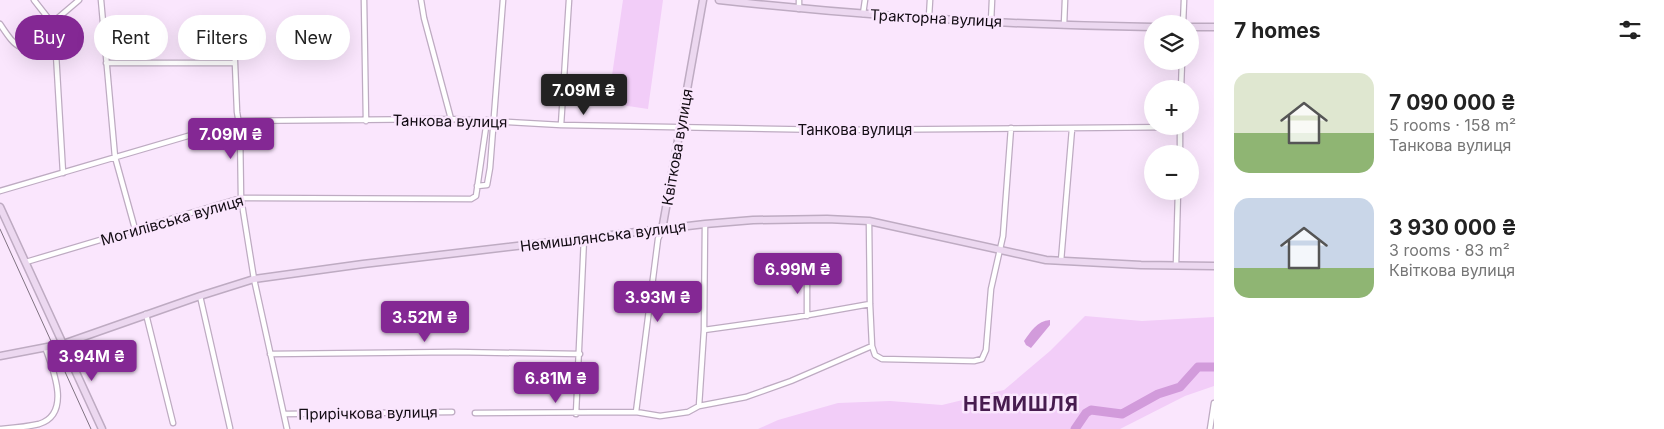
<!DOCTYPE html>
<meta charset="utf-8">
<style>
:root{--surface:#fff;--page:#f2f2f2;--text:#222;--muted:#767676;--accent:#842894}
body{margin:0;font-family:Inter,sans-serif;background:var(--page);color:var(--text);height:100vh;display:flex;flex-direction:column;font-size:19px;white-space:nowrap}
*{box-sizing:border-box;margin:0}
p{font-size:16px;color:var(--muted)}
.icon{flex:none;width:28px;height:28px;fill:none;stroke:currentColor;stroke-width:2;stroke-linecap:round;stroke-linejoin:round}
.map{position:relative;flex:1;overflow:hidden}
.sheet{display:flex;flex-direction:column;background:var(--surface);width:450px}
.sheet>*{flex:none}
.banner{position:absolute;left:15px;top:15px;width:475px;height:45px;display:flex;gap:10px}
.tools{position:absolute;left:1144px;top:15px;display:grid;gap:10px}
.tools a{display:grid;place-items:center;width:55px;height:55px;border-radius:50%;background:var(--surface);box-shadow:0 5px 20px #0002;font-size:25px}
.price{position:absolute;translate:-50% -42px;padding:0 11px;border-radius:5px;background:var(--accent);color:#fff;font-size:16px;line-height:32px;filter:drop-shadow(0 1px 2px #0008)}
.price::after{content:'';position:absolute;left:50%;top:30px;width:15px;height:11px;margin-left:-8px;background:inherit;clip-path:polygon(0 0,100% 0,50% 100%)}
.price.selected{background:#222;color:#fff}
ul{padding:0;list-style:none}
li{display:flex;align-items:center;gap:15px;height:125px;padding:0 20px}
li span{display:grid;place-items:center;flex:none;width:140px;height:100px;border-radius:15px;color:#555}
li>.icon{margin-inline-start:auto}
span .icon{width:60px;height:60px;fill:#fffc;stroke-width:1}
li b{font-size:21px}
h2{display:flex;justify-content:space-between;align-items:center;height:60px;padding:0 20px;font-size:21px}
.pill{padding:0 18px;border-radius:22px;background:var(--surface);box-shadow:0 5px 20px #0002;font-size:18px;line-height:45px}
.pill.selected{background:var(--accent);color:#fff}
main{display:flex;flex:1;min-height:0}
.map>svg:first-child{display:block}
.green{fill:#f2cdf8}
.water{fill:#d29bdb}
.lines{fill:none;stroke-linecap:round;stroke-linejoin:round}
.river{stroke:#d29bdb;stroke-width:9}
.street-casing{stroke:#beabc2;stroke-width:7}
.secondary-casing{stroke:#beabc2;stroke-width:9}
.street{stroke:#fff;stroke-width:4.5}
.secondary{stroke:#ecd8f0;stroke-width:6}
.tram{stroke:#807382;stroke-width:1}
.labels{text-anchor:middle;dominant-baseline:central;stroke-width:5;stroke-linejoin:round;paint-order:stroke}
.street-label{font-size:15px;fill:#130c14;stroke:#fae6fd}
.district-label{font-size:20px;font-weight:bold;letter-spacing:1px;fill:#471c4f;stroke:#fae6fd}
</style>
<main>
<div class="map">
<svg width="1214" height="429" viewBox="0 0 1214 429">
<rect width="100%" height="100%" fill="#fae6fd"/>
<path class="green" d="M623 0H663L648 109 608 103Z
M1085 316 1142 321 1214 317V386L1185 396 1120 429H758L778 420 838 403 890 401 942 405 1004 390 1050 351Z"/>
<path class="water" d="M1050 320V325L1031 348 1026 345 1024 341C1031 331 1037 321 1050 320Z"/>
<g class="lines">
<path class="river" d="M1075 429 1086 413 1091 410 1122 414 1158 394 1180 387 1198 367H1214"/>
<g class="street-casing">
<path id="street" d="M34 0 52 23V44L56 54 63 173
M101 0 115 157 135 229
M364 0 366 121
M421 0 424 18 451 119
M799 9V0
M863 14 865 0
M929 17 930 0
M991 22 992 0
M52 23 79 0
M0 24C17 50 21 53 52 44
M1183 24 1184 0
M1064 25 1065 0
M234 39 237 112 240 130 241 198 254 279 287 429
M106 63H234
M1181 89 1182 61
M561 125 569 0
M1180 154V126
M477 186 487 185 490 168 503 0
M0 191 239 121 451 119 561 125 832 130 1180 127
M869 221 870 304 872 346 875 355 882 359 974 361 982 359 986 350 991 289 1003 236 1011 128
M1061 261 1072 129
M26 262 241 198 471 199 476 196 487 120
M1176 265 1178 191
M807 275V316
M200 296 230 428
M146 314 173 423
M704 330 797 317 870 304
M270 354 455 352 580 354
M699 406 704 330 705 224
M636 412 658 239 662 230
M475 413 636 412 660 416 688 412 699 406 746 397 791 381 872 346
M284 414 452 412
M576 414 584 238
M0 429C13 428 27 427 39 424 72 414 53 369 45 347
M1210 429 1214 403"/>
</g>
<g class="secondary-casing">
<path id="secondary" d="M719 0C863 16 1008 25 1152 27
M1190 27H1214
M0 207 102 429
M662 230 703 0
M0 356 63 344 200 296 254 279 363 264 705 224 753 220 827 219 869 221 1046 260 1141 265 1214 266"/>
</g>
<use href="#street" class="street"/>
<use href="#secondary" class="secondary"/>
<path class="tram" d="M0 229 91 429"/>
</g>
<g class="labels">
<g class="street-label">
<text transform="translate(936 18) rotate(3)">Тракторна вулиця</text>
<text transform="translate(450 121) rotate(1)">Танкова вулиця</text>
<text x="855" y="129">Танкова вулиця</text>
<text transform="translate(677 147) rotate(-80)">Квіткова вулиця</text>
<text transform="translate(172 220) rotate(-16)">Могилівська вулиця</text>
<text transform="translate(603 236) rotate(-7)">Немишлянська вулиця</text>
<text transform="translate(368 413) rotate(-1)">Прирічкова вулиця</text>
</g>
<g class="district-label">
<text x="1021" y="404">НЕМИШЛЯ</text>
</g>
</g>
</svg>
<div class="tools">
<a><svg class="icon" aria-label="layers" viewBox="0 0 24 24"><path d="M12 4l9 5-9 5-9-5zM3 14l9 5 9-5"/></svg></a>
<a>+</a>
<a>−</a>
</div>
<b class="price selected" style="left:584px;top:116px">7.09M ₴</b>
<b class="price" style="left:231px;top:160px">7.09M ₴</b>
<b class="price" style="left:798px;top:295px">6.99M ₴</b>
<b class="price" style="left:658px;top:323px">3.93M ₴</b>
<b class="price" style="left:425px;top:343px">3.52M ₴</b>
<b class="price" style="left:92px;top:382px">3.94M ₴</b>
<b class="price" style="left:556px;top:404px">6.81M ₴</b>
<div class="banner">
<a class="pill selected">Buy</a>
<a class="pill">Rent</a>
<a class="pill">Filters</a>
<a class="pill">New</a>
</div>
</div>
<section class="sheet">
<h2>7 homes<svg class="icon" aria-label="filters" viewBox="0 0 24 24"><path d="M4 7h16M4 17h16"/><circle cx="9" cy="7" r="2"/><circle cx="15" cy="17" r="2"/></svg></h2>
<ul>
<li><span style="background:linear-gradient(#dfe7d0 60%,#8fb573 0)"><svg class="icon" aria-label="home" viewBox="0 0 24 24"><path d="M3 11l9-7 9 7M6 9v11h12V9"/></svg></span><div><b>7 090 000 ₴</b><p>5 rooms · 158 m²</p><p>Танкова вулиця</p></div></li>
<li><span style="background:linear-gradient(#c9d6e8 70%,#8fb573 0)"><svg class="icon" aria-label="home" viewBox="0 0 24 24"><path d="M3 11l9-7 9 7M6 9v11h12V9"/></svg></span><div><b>3 930 000 ₴</b><p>3 rooms · 83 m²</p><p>Квіткова вулиця</p></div></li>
</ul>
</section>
</main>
